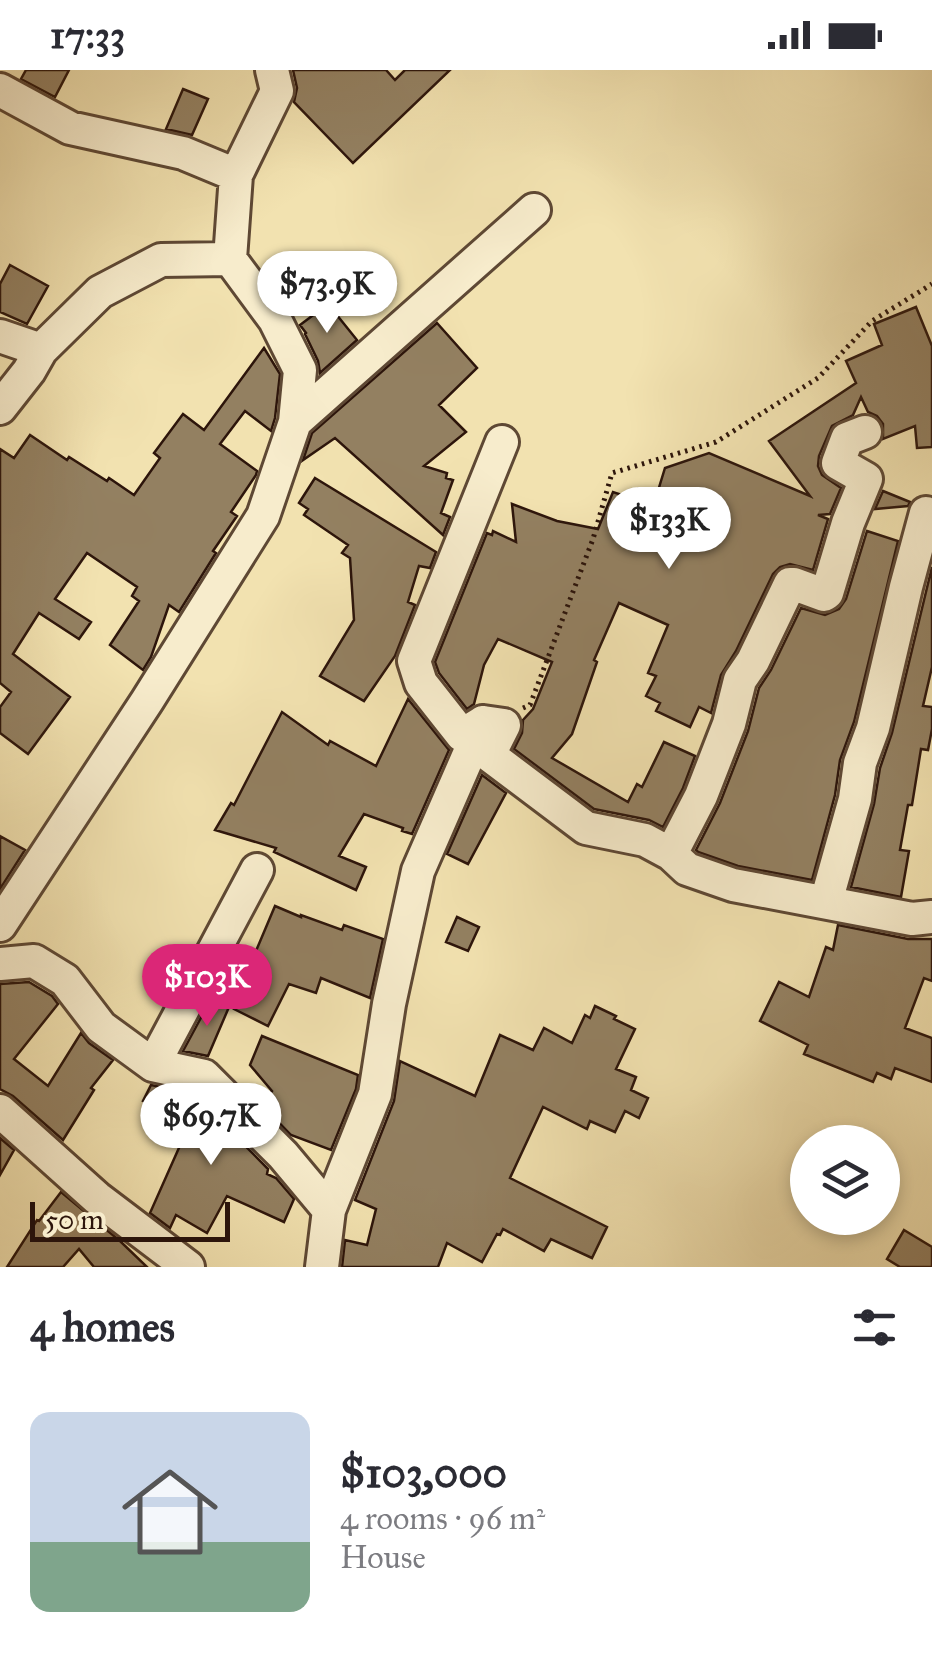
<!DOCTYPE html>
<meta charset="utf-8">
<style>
:root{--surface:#fff;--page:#f2f2f3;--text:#2b2b33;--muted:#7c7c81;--line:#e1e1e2;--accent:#db2777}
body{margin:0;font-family:"IM FELL Great Primer",serif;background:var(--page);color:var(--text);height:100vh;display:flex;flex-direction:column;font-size:38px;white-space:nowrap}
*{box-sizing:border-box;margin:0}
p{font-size:32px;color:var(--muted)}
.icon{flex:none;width:55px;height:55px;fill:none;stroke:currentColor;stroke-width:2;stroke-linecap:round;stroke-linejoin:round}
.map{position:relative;height:1197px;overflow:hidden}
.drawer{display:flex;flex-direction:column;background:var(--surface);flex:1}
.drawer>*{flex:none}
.buttons{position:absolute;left:790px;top:1055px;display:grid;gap:20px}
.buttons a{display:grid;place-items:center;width:110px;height:110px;border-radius:50%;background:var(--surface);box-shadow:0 5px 15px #0003;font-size:50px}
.scale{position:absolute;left:30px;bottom:25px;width:200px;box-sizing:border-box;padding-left:10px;border:5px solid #2d150b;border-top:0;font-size:28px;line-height:35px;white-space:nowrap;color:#2d150b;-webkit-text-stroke:8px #f7eccc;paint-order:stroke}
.price{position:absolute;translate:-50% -85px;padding:0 22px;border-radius:35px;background:#fff;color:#222;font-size:32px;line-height:65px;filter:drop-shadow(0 2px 5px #0008)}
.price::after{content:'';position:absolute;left:50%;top:60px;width:30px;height:22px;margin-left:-15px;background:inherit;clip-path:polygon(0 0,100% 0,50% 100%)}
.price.current{background:var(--accent);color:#fff}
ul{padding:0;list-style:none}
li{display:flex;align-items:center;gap:30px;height:250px;padding:0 30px}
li+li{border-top:2px solid var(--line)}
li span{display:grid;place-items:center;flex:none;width:280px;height:200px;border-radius:20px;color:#555}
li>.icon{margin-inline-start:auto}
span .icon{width:120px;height:120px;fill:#fffc;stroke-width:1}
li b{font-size:42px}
h2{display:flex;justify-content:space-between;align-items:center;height:120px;padding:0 30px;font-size:42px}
.status{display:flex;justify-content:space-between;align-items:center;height:70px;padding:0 50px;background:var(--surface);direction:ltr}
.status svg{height:28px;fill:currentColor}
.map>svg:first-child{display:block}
.building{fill:#938061;stroke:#2d150b;stroke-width:2.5}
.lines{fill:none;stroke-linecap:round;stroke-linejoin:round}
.minor-casing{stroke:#5e4834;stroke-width:38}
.path{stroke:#2d150b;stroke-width:5;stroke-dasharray:2.5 5;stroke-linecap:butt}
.minor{stroke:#f7eccc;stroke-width:32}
</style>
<div class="status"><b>17:33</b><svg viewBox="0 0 49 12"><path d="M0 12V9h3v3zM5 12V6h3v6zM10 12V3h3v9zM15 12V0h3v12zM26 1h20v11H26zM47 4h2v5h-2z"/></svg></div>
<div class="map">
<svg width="932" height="1197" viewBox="0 0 932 1197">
<rect width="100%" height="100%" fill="#f2e2b0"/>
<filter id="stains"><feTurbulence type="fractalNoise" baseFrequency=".002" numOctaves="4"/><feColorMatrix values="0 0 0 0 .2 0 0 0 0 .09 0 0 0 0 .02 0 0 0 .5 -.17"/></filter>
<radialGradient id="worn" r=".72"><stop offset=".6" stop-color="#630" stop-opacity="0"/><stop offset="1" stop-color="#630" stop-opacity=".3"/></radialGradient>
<path class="building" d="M26 0H69L55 27 21 9Z
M293 0H386L395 10 405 0H450L353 93 294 32 297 18Z
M183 19 208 29 192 65 166 59Z
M10 195 48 216 27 254 0 242V214Z
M328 234 357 270 320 303 318 291 305 264 306 263 300 255Z
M916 237 932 276V377L917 378 915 356 883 369V354L877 346 868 342 861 327 853 345 832 356 819 386 818 396 822 405 841 418 830 444 818 445 828 449 813 500 790 494 780 497 773 504 736 581 721 605 711 643 699 637 690 657 656 641 660 633 646 626 656 606 648 603 668 555 619 533 594 590 597 592 572 664 552 688 628 732 637 714 642 717 664 672 695 686 683 718 663 757 649 750 594 739 514 679 522 663 523 650 533 639 552 592 498 569 484 595 474 634 467 639 439 603 435 592 487 463 492 465 493 461 516 472 512 434 557 451 598 459 613 422 634 429 638 419 657 424 665 398 709 383 810 426 769 371 856 313 846 291 882 275 874 254Z
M437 253 477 298 439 335 466 362 424 396 447 403 446 408 453 410 441 443 450 447 443 465 335 368 303 390 312 363Z
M264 278 280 304 275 348 271 361 245 341 220 374 257 401 256 405 231 442 237 446 213 481 216 483 179 542 169 535 151 587 143 600 110 575 139 531 132 526 137 517 87 483 55 529 91 552 79 569 39 543 13 584 70 627 28 684 0 663V637L11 622 0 613V379L14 388 30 365 67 390 69 387 107 411 109 408 134 425 160 388 154 383 183 344 204 360Z
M315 408 436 482 430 498 419 496 408 532 415 535 395 586 364 631 320 606 354 550 350 488 342 483 348 475 304 445 308 439 299 433Z
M883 421 910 432 908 436 875 439Z
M867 461 898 471 854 652 840 690 835 725 812 810 738 796 698 782 696 780 720 733 748 661 759 618 771 600 801 538 825 545 839 539 846 529Z
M932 497V597L923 636 932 637V659L928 680 921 679 912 735H908L900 780 909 781 901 827 851 817 874 734 880 698 892 663Z
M408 629 449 680 412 764 402 761 403 758 364 744 339 786 366 797 356 820 274 782 276 778 215 760 231 733 234 735 282 642 328 675 330 671 376 696Z
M482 705 506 723 468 794 447 784Z
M0 766 25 780 0 819Z
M275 836 301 847V845L342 860 344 855 383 869 370 928 321 908 316 923 289 914 268 956 234 939 258 891 253 888Z
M457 847 479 857 468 881 446 872Z
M838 855 908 869H932V911L924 908 905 958 932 968V1012L895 998 891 1009 877 1003 873 1012 804 984 808 975 760 951 779 912 809 927 826 877 833 880Z
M29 912 52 926 58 934 14 989 48 1016 81 963 89 973 113 990 91 1018 94 1020 63 1070 13 1026 0 1019V914Z
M211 929 229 937 208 986 183 981Z
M595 936 616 946 614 949 635 959 616 999 636 1007 631 1020 648 1028 639 1048 625 1041 615 1062 590 1051 587 1059 543 1037 510 1108 607 1157 592 1188 551 1169 544 1181 503 1159 500 1165 497 1164 482 1192 447 1173 438 1197H342L345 1170 367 1175 376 1139 355 1130 394 1031 400 991 475 1026 500 965 533 980 544 958 572 973 585 945 590 948Z
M262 966 358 1005 356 1019 331 1080 291 1065 263 1036 272 1021 250 995Z
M151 1015 194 1024 268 1099 267 1104 276 1108 294 1129 284 1152 227 1126 207 1163 176 1145 170 1158 150 1143 190 1053 143 1031Z
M0 1068 14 1080 0 1105Z
M61 1122 120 1171 147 1197H94L79 1179 63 1197H7L37 1150 39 1151Z
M904 1160 932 1177V1197H900L887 1189Z"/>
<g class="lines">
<g class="minor-casing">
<path id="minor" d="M0 20 70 58 183 83 236 105
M0 266 41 280
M0 338 29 301 41 280 100 222 161 190 230 189
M295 352 534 140
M502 372 414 591 421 613 462 665 483 652 504 655 489 685 586 758 645 770 671 784 687 799 733 815 912 849 932 847
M671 784 701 726 729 654 740 610 753 591 790 514H794L824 525 827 523 848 453 866 409 838 393 847 369 865 362
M826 832 855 729 860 693 873 658 906 517 926 443
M0 855 147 631 263 446 295 352 300 300 275 250 230 189 236 105 277 21 272 0
M0 894 34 891 65 910 101 957 153 995 204 1006 283 1085 329 1140
M153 995 257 800
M0 1041 97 1128 188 1197
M322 1197 329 1140 375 1024 389 934 418 801 483 652"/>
</g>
<path class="path" d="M523 638 530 635 593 469 612 403 716 372 818 308 872 251 932 214"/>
<use href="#minor" class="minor"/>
</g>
<rect width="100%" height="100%" filter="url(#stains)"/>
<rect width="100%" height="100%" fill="url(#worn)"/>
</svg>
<div class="buttons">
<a><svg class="icon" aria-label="layers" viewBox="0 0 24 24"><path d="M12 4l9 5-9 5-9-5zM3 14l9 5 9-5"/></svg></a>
</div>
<div class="scale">50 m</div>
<b class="price" style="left:327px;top:266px">$73.9K</b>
<b class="price" style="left:669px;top:502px">$133K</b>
<b class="price current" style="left:207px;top:959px">$103K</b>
<b class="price" style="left:211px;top:1098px">$69.7K</b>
</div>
<section class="drawer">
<h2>4 homes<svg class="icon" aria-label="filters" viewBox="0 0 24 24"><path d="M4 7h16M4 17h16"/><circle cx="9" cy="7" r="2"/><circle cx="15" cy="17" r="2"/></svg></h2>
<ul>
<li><span style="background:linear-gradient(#c9d6e8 65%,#7fa58c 0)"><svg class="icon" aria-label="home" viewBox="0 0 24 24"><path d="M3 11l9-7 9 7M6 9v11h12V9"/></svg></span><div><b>$103,000</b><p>4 rooms · 96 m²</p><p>House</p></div></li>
</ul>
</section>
